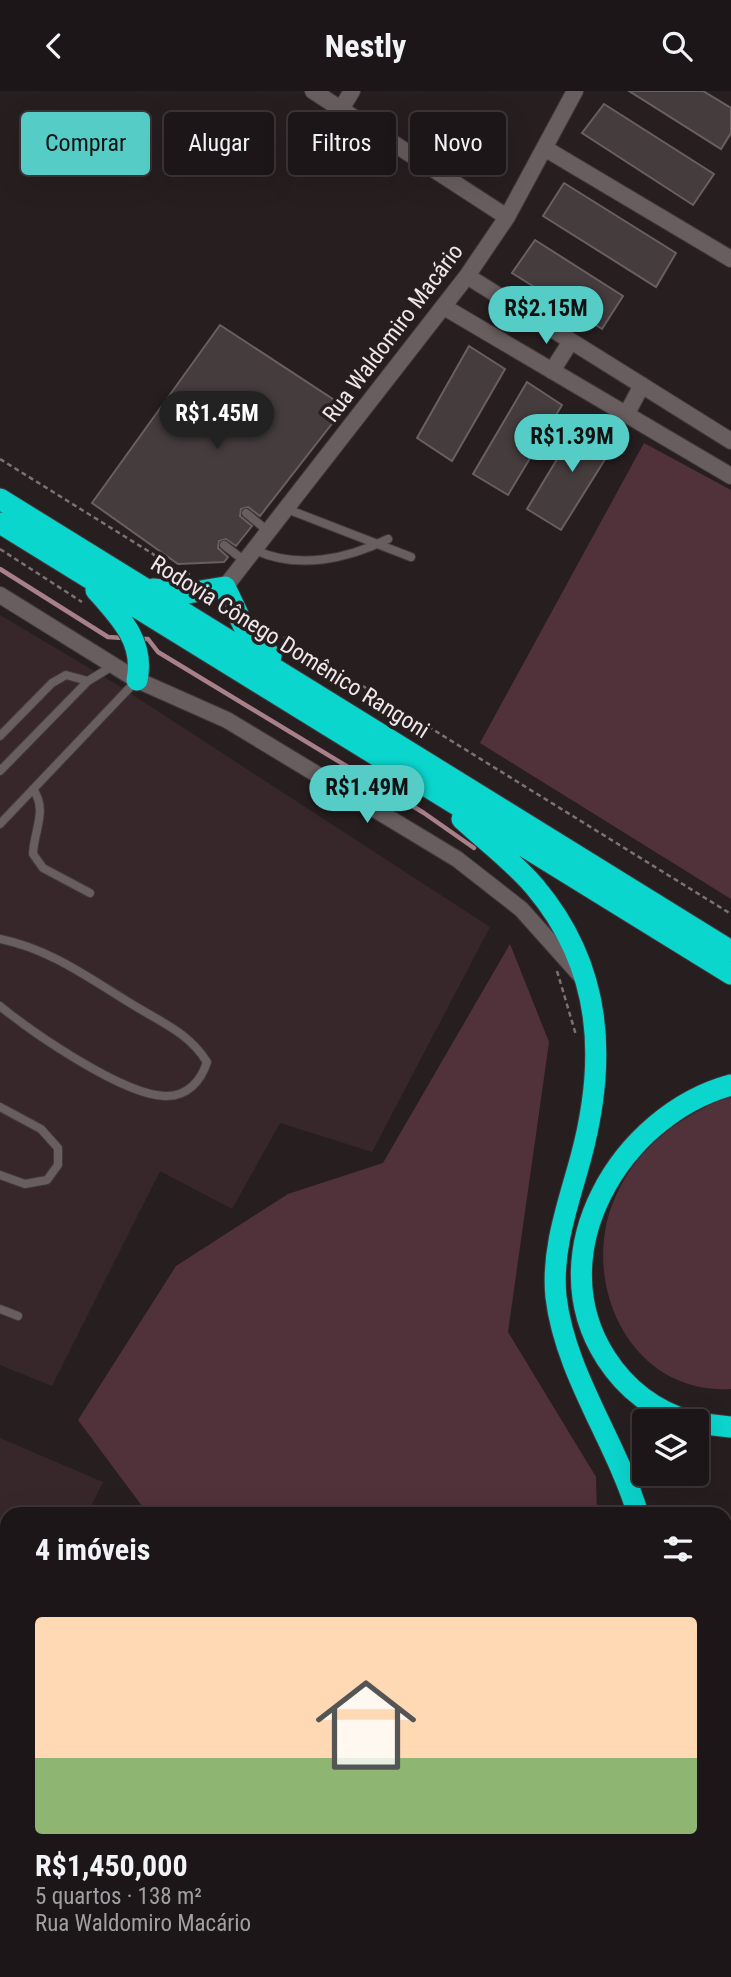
<!DOCTYPE html>
<html lang="pt">
<meta charset="utf-8">
<style>
:root{--surface:#1d1618;--page:#2a2325;--text:#f1f3f6;--muted:#a09fa2;--line:#3b3537;--accent:#55cdc6}
body{margin:0;font-family:"Roboto Condensed",sans-serif;background:var(--page);color:var(--text);height:100vh;display:flex;flex-direction:column;font-size:26px;white-space:nowrap}
*{box-sizing:border-box;margin:0}
p{font-size:23px;color:var(--muted)}
.icon{flex:none;width:38px;height:38px;fill:none;stroke:currentColor;stroke-width:2;stroke-linecap:round;stroke-linejoin:round}
.map{position:relative;flex:1;overflow:hidden}
.panel{position:absolute;left:0px;top:1416px;width:732px;height:471px;display:flex;flex-direction:column;background:var(--surface);border-radius:21px 21px 0 0;box-shadow:0 7px 28px #0002,0 0 0 2px var(--line)}
.panel>*{flex:none}
.guide{position:absolute;left:21px;top:21px;width:690px;height:63px;display:flex;gap:14px}
.tools{position:absolute;left:632px;top:1318px;display:grid;gap:14px}
.tools a{display:grid;place-items:center;width:77px;height:77px;border-radius:7px;background:var(--surface);box-shadow:0 7px 28px #0002,0 0 0 2px var(--line);font-size:35px}
.price{position:absolute;translate:-50% -60px;padding:0 16px;border-radius:24px;background:var(--accent);color:#111;font-size:23px;line-height:46px;filter:drop-shadow(0 2px 4px #0008)}
.price::after{content:'';position:absolute;left:50%;top:42px;width:21px;height:16px;margin-left:-10px;background:inherit;clip-path:polygon(0 0,100% 0,50% 100%)}
.price.on{background:#222;color:#fff}
ul{padding:0;list-style:none}
li{display:grid;align-content:center;gap:14px;height:371px;padding:0 35px}
li+li{border-top:2px solid var(--line)}
li span{display:grid;place-items:center;height:217px;border-radius:7px;color:#555}
li>.icon{margin-inline-start:auto}
span .icon{width:126px;height:126px;fill:#fffc;stroke-width:1}
li b{font-size:30px}
h2{display:flex;justify-content:space-between;align-items:center;height:84px;padding:0 35px;font-size:30px}
.pill{padding:0 24px;border-radius:7px;background:var(--surface);box-shadow:0 7px 28px #0002,0 0 0 2px var(--line);font-size:24px;line-height:63px}
.pill.on{background:var(--accent);color:#111}
header{display:flex;justify-content:space-between;align-items:center;height:91px;padding:0 35px;background:var(--surface);font-size:32px;font-weight:700}
.map>svg:first-child{display:block}
.built{fill:#37272b}
.green{fill:#52323a}
.lines{fill:none;stroke-linecap:round;stroke-linejoin:round}
.stream{stroke:#a8808a;stroke-width:4.5}
.building{fill:#453c3e;stroke:#695f61;stroke-width:2}
.service-casing{stroke:#41393b;stroke-width:10}
.minor-casing{stroke:#41393b;stroke-width:18}
.secondary-casing{stroke:#41393b;stroke-width:19}
.motorway-casing{stroke:#41393b;stroke-width:23}
.path{stroke:#7a7274;stroke-width:2.5;stroke-dasharray:5 3.5;stroke-linecap:butt}
.service{stroke:#685e60;stroke-width:8}
.minor{stroke:#685e60;stroke-width:16}
.secondary{stroke:#685e60;stroke-width:18}
.motorway{stroke:#0bd6ce;stroke-width:21}
.labels{text-anchor:middle;dominant-baseline:central;stroke-width:7;stroke-linejoin:round;paint-order:stroke}
.street-label{font-size:23px;fill:#efe8ea;stroke:#271e20}
</style>
<header><svg class="icon" aria-label="back" viewBox="0 0 24 24"><path d="M15 5l-7 7 7 7"/></svg>Nestly<svg class="icon" aria-label="search" viewBox="0 0 24 24"><circle cx="10" cy="10" r="6"/><path d="M15 15l6 6"/></svg></header>
<div class="map">
<svg width="731" height="1886" viewBox="0 0 731 1886">
<rect width="100%" height="100%" fill="#271e20"/>
<path class="built" d="M0 524 116 593 490 836 372 1061 280 1032 232 1118 160 1080 52 1295 0 1274Z
M0 1347 103 1391 87 1423H7V1582L0 1596Z"/>
<path class="green" d="M644 352 731 399V808L480 652Z
M510 853 549 951 508 1241 596 1386 597 1423H148L78 1329 176 1175 288 1103 383 1072Z
M731 1004V1298C626 1304 575 1183 619 1098 643 1051 684 1024 731 1004Z
M731 1591V1886H550L553 1880H724V1601Z
M7 1821V1880H466L463 1886H0V1838Z"/>
<g class="lines">
<path class="stream" d="M0 478 108 546 123 547
M144 548H148L158 561 424 722 474 757"/>
</g>
<path class="building" d="M629 0H703L731 17V42L721 58Z
M604 13 714 83 693 114 582 42Z
M564 92 676 162 656 196 543 125Z
M535 149 623 205 602 238 512 182Z
M220 234 345 316 260 425 248 416 241 418 240 425 252 435 236 455 226 448 219 450 218 457 228 466 224 471 178 473 92 412Z
M469 255 505 278 452 370 417 347Z
M527 291 562 314 508 404 473 383Z
M582 327 617 349 561 439 527 418Z"/>
<g class="lines">
<g class="service-casing">
<path id="service" d="M287 418 411 466
M246 422 269 441
M224 454 246 471
M255 459C298 479 347 468 388 448
M0 645 52 592 66 584 88 590
M0 680 88 590 114 574
M33 698C48 720 34 738 33 763L43 777 90 802
M0 733 136 590
M0 848C54 859 94 891 140 918 167 934 190 944 207 971 201 990 187 1006 165 1005 123 1004 33 942 0 915
M0 1016 41 1038 58 1057V1074L47 1089 25 1093 0 1084
M0 1218 18 1225"/>
</g>
<g class="minor-casing">
<path id="minor" d="M313 0 507 126
M341 18 352 0
M546 58 731 168
M467 185 731 350
M444 216 731 385
M552 280 571 250
M626 324 642 294
M225 496 467 185 507 126 575 0
M0 504 137 589 227 629 457 768 521 818 581 885"/>
</g>
<g class="secondary-casing">
<path id="secondary" d="M724 1520 731 1510
M511 1886 514 1880"/>
</g>
<g class="motorway-casing">
<path id="motorway" d="M0 408 731 860
M0 432 731 883
M153 498 188 502 225 496 245 538 271 565
M96 499C120 526 145 551 137 589
M462 728C487 751 514 771 535 796 603 877 607 969 581 1066 569 1111 551 1158 556 1206 565 1282 616 1350 638 1423
M689 1330C653 1319 626 1298 606 1267 538 1162 621 1024 731 994
M696 1332 731 1336
M724 1540 731 1531"/>
</g>
<path class="path" d="M0 368 153 463 166 476 190 483
M0 458 82 511
M269 537 731 823
M557 880 576 944
M479 1886 483 1880"/>
<use href="#service" class="service"/>
<use href="#minor" class="minor"/>
<use href="#secondary" class="secondary"/>
<use href="#motorway" class="motorway"/>
</g>
<g class="labels">
<g class="street-label">
<text transform="translate(393 242) rotate(-53)">Rua Waldomiro Macário</text>
<text transform="translate(290 556) rotate(32)">Rodovia Cônego Domênico Rangoni</text>
</g>
</g>
</svg>
<div class="tools">
<a><svg class="icon" aria-label="layers" viewBox="0 0 24 24"><path d="M12 4l9 5-9 5-9-5zM3 14l9 5 9-5"/></svg></a>
</div>
<b class="price" style="left:546px;top:255px">R$2.15M</b>
<b class="price on" style="left:217px;top:360px">R$1.45M</b>
<b class="price" style="left:572px;top:383px">R$1.39M</b>
<b class="price" style="left:367px;top:734px">R$1.49M</b>
<div class="guide">
<a class="pill on">Comprar</a>
<a class="pill">Alugar</a>
<a class="pill">Filtros</a>
<a class="pill">Novo</a>
</div>
<section class="panel">
<h2>4 imóveis<svg class="icon" aria-label="filters" viewBox="0 0 24 24"><path d="M4 7h16M4 17h16"/><circle cx="9" cy="7" r="2"/><circle cx="15" cy="17" r="2"/></svg></h2>
<ul>
<li><span style="background:linear-gradient(#ffd9b3 65%,#8fb573 0)"><svg class="icon" aria-label="home" viewBox="0 0 24 24"><path d="M3 11l9-7 9 7M6 9v11h12V9"/></svg></span><div><b>R$1,450,000</b><p>5 quartos · 138 m²</p><p>Rua Waldomiro Macário</p></div></li>
</ul>
</section>
</div>
